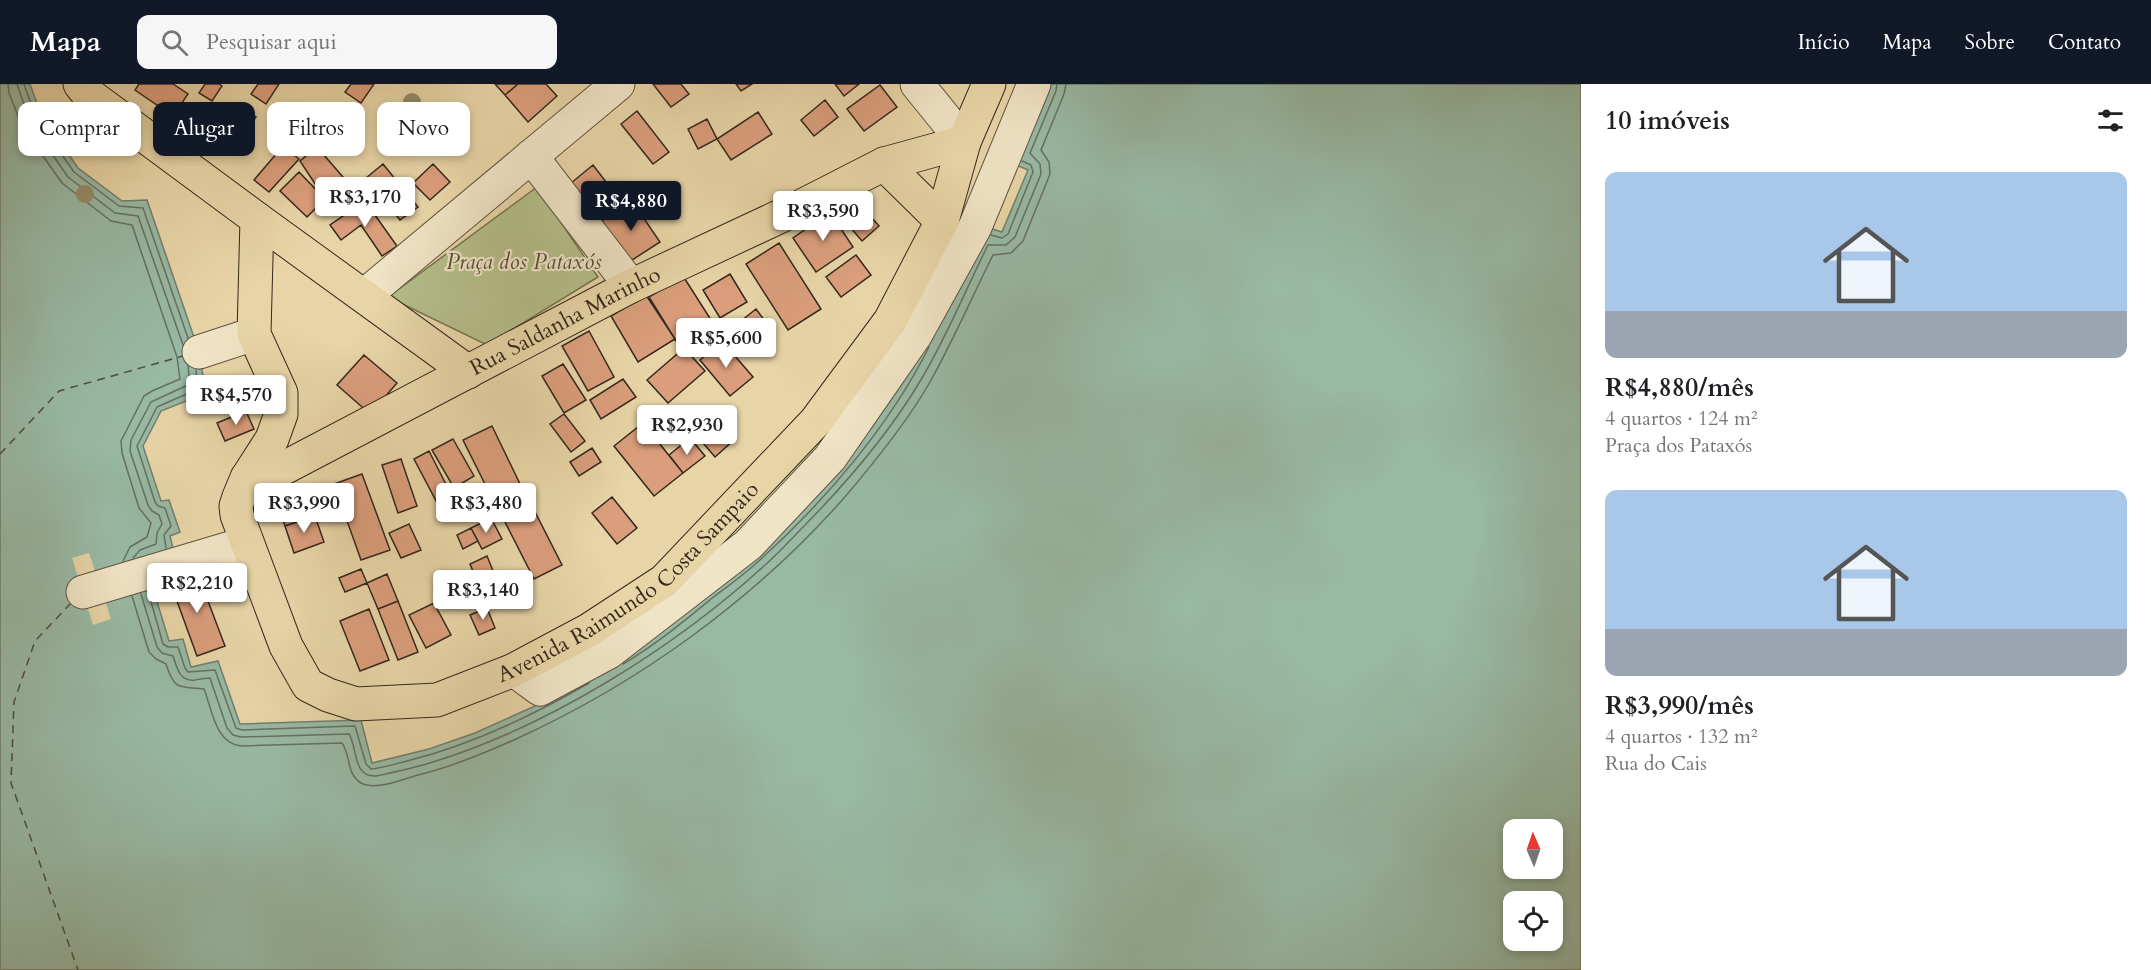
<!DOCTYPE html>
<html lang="pt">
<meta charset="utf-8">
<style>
:root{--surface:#fff;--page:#f6f6f6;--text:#202124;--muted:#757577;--accent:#111827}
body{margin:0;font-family:Cardo,serif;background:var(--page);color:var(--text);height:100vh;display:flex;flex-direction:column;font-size:22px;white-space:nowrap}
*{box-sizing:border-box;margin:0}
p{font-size:20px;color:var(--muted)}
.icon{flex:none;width:33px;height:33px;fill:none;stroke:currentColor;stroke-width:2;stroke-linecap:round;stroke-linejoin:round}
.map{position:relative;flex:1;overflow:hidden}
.sheet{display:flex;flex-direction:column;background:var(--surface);width:570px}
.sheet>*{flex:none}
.top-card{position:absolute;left:18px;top:18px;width:570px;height:54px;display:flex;gap:12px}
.needle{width:39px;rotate:358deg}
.fabs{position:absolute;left:1503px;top:735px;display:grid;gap:12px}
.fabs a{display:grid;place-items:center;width:60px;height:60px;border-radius:12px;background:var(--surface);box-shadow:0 3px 9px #0003;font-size:30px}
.price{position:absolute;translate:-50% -51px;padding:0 14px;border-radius:6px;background:#fff;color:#222;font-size:20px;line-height:39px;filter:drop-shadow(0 2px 3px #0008)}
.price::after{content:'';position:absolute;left:50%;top:36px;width:18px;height:14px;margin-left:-9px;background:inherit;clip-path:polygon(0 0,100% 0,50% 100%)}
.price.selected{background:var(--accent);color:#fff}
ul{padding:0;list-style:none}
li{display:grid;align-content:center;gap:12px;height:318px;padding:0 24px}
li span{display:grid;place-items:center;height:186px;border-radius:12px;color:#555}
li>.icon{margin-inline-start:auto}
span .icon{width:108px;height:108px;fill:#fffc;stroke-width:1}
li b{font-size:26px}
h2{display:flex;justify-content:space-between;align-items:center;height:72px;padding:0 24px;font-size:26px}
.tag{padding:0 21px;border-radius:12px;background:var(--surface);box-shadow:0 3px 9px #0003;font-size:21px;line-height:54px}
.tag.selected{background:var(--accent);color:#fff}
header{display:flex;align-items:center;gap:36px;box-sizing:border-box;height:84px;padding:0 30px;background:var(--accent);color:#fff}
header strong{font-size:28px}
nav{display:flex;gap:33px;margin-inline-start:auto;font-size:21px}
.search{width:420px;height:54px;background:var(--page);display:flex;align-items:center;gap:15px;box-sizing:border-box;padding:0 21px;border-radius:12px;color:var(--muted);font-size:22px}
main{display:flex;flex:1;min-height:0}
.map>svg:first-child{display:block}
.green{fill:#b4be89;stroke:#737352;stroke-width:1.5}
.water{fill:#98b9a4;stroke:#6f7f6e;stroke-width:1.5;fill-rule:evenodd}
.pier{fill:#e8d5a7}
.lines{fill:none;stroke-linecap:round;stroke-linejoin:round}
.shore{stroke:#657060;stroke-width:1.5}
.ferry{stroke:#4c4c3e;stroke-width:1.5;stroke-dasharray:8 6;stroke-linecap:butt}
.building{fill:#db9e7c;stroke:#32281c;stroke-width:1.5}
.minor-casing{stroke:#60533f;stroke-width:35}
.major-casing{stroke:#32281c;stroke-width:35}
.minor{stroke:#f0e4c6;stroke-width:33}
.major{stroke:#e8d5a7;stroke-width:33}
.tree{fill:#968b69}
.labels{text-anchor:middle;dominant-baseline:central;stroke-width:4.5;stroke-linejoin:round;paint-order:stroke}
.park-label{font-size:22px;font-style:italic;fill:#524e37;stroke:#f0e4c6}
.street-label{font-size:22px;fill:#32281c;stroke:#f0e4c6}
</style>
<header>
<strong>Mapa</strong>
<div class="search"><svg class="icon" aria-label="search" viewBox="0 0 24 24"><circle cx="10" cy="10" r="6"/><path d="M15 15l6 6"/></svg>Pesquisar aqui</div>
<nav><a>Início</a><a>Mapa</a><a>Sobre</a><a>Contato</a></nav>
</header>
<main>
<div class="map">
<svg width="1581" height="886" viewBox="0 0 1581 886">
<rect width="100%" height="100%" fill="#e8d5a7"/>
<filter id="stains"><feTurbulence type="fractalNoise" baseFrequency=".00333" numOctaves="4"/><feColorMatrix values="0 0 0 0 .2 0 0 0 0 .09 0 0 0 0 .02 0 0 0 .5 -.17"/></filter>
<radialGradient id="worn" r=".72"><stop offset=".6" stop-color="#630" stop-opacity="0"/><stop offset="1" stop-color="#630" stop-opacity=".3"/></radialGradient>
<path class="green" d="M537 103 598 193 487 261 388 213Z"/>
<path class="water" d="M0 0H30L41 31 78 84 122 117 147 116 199 268 206 309 161 327 143 362 161 417 169 416 180 448 170 452 174 469 145 478 169 557 183 555 191 583 218 577 240 640 361 636 372 679 429 665 475 649 546 617 826 400 872 343 910 288 983 142 1002 148 1028 86 1011 79 1044 0H1581V886H0ZM1514 746H1552V784H1514ZM1514 818H1552V856H1514Z"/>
<path class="pier" d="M89 469 111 535 93 541 72 474Z"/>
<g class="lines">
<path class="shore" d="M8 0 9 9 22 42 62 99 111 137 132 141 177 273 180 295 152 307 144 312 121 357 122 369 139 424 151 439 147 453 130 463 123 477
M17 0 30 38 68 93 115 129 138 132 183 261
M24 0 36 34 74 88 119 122 143 124 188 254
M991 151 1002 154 1008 150 1033 88 1031 81 1022 77
M166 464 164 451 171 442 165 424 158 422 155 418 137 362 157 323 198 305 196 286
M133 474 140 466 156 460 157 449 162 440 159 431 152 427 148 421 130 367 131 356 151 318 190 300 188 282
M148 507 163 560 168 563H178L185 584 188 588 215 586 236 644 242 646 355 642 366 680 371 685C383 684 395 680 407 677 471 661 532 632 589 599
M141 510 157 563 162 569 173 572C177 583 179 598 195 596 200 595 204 594 210 594L227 644 233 651 241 653 349 650C358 664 352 693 376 692 395 688 414 684 433 678 550 642 675 563 765 481 780 468 793 453 807 439 849 396 891 347 922 294 947 252 966 205 988 161H1006L1015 153 1041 90 1040 80 1030 69 1056 7 1057 0
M132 512 149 568 156 575 166 580C175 608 180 602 204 605 212 625 215 659 241 662L342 659C351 671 346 690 361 699 377 707 403 695 418 691 452 683 485 669 516 655 639 599 754 516 844 414 873 380 908 337 930 298 953 257 972 213 993 171L1011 169 1023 157 1050 90 1049 78 1041 66 1064 10 1066 0
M623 580C654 562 683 538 711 515 728 502 745 490 761 475 826 416 890 341 929 263"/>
<path class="ferry" d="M0 370 59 307 183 272
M71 519 35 557 14 618 11 699 78 886"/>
</g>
<path class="building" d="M139 0H173L188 10 173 32 135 6Z
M205 0H219L222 2 212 17 199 9Z
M258 0H279L266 20 251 10Z
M351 0H374L361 19 345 8Z
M495 0H518L505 11Z
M518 0H546L557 12 528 38 505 11Z
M653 0H681L689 10 671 23Z
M736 0H752L741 7Z
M835 0H859L844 12Z
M880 1 897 23 864 47 847 25Z
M825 16 838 33 814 52 801 36Z
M241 23 256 33 237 61 222 50Z
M637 27 669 68 653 80 621 40Z
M758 28 772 50 731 76 717 55Z
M346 29 360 46 345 58 331 42Z
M707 35 717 55 698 65 688 45Z
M283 62 299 75 269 108 254 96Z
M317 63 349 100 333 114 325 115 300 77Z
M383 80 418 123 400 136 366 94Z
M433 80 450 98 430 116 413 99Z
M593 81 606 98 584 116 571 99Z
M299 88 325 115 307 133 280 107Z
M365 117 397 162 382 172 361 141 341 156 330 141Z
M632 117 660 158 629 178 602 137Z
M862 123 879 142 862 157 845 137Z
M830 128 853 163 816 188 793 154Z
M779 159 821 225 788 246 746 180Z
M856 171 871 191 841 213 826 193Z
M730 190 747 218 720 234 703 206Z
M683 192 713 239 678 260 649 213Z
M646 211 675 255 638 278 611 232Z
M756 225 774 249 745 271 727 248Z
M589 247 614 293 588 307 562 262Z
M722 257 753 293 730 312 700 276Z
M684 264 705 287 668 319 647 296Z
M364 271 397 299 370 330 337 301Z
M563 280 586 316 564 329 542 292Z
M623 295 636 313 601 335 590 316Z
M705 323 734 356 715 373 686 339Z
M246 327 254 345 225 357 217 339Z
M564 330 585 357 571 368 550 340Z
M643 339 683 389 654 412 614 362Z
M492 342 520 400 492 414 463 356Z
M690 354 705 372 683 389 669 371Z
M453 355 474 392 454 404 432 366Z
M592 364 601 378 579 392 570 378Z
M429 367 458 424 444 432 414 375Z
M401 375 417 422 398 429 382 381Z
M362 390 390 466 361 476 334 400Z
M304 400 315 432 285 442 274 411Z
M520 400 529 418 500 431 492 414Z
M612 413 637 444 617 460 592 429Z
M533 424 562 481 534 495 505 438Z
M315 432 324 458 294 469 285 442Z
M491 434 502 455 482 465 471 444Z
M409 440 421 466 401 474 389 449Z
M471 444 478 457 463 465 457 451Z
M487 472 502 509 485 516 470 480Z
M361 485 367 499 345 508 339 494Z
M197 488 225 562 197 572 170 498Z
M387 490 398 517 378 525 367 499Z
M398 517 418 568 398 576 378 525Z
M434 519 451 551 426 564 409 531Z
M487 524 495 544 479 551 470 531Z
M369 525 389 576 360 587 340 537Z"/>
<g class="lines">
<g class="minor-casing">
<path id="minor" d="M917 0 964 58
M531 72 631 202
M364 212 618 0
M199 268 254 250
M83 508 247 459
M514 586 540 605 609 568 748 461 830 374 916 250 975 143 1034 0"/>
</g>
<g class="major-casing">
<g id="major">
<path d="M80 0 88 10 257 135 468 288"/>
<path d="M884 80 942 137"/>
<path id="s1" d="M257 135 254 250 281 309V330L272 355 247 394 239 413 236 422 237 431 286 562 308 601 328 611 356 620 437 616 514 586 589 546 664 497 816 337 890 237 942 137 964 58 989 0"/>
<path id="s2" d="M247 394 263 395 631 202 798 124 884 80 964 58"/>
</g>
</g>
<use href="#minor" class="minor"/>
<use href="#major" class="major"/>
</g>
<g class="tree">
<circle cx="412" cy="18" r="9"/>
<circle cx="45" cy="60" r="9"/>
<circle cx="85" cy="110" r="9"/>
</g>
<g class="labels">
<g class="park-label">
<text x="524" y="178">Praça dos Pataxós</text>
</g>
<g class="street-label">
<text stroke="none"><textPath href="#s2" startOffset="357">Rua Saldanha Marinho</textPath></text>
<text stroke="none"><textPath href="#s1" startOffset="858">Avenida Raimundo Costa Sampaio</textPath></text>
</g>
</g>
<rect width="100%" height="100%" filter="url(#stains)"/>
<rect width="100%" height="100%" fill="url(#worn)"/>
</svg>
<div class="fabs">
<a><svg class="needle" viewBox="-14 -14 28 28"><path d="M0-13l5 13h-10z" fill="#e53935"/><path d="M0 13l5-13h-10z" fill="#757577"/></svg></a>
<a><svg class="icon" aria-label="locate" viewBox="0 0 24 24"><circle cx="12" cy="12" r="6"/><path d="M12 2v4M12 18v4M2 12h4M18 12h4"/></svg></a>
</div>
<b class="price" style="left:365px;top:144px">R$3,170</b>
<b class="price selected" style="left:631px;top:148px">R$4,880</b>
<b class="price" style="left:823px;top:158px">R$3,590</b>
<b class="price" style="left:726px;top:285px">R$5,600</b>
<b class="price" style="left:236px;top:342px">R$4,570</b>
<b class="price" style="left:687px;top:372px">R$2,930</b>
<b class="price" style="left:304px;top:450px">R$3,990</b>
<b class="price" style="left:486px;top:450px">R$3,480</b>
<b class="price" style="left:197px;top:530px">R$2,210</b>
<b class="price" style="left:483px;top:537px">R$3,140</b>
<div class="top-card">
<a class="tag">Comprar</a>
<a class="tag selected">Alugar</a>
<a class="tag">Filtros</a>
<a class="tag">Novo</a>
</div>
</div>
<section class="sheet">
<h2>10 imóveis<svg class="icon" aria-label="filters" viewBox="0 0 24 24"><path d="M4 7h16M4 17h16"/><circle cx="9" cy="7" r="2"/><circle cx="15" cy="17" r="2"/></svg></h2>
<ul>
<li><span style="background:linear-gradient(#a9c7e8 75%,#9aa5b1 0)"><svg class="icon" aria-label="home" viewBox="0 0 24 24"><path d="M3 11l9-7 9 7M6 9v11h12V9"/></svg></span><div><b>R$4,880/mês</b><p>4 quartos · 124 m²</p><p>Praça dos Pataxós</p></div></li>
<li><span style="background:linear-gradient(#a9c7e8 75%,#9aa5b1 0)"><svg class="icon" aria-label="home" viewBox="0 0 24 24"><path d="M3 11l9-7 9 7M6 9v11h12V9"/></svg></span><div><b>R$3,990/mês</b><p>4 quartos · 132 m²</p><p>Rua do Cais</p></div></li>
</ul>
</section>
</main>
